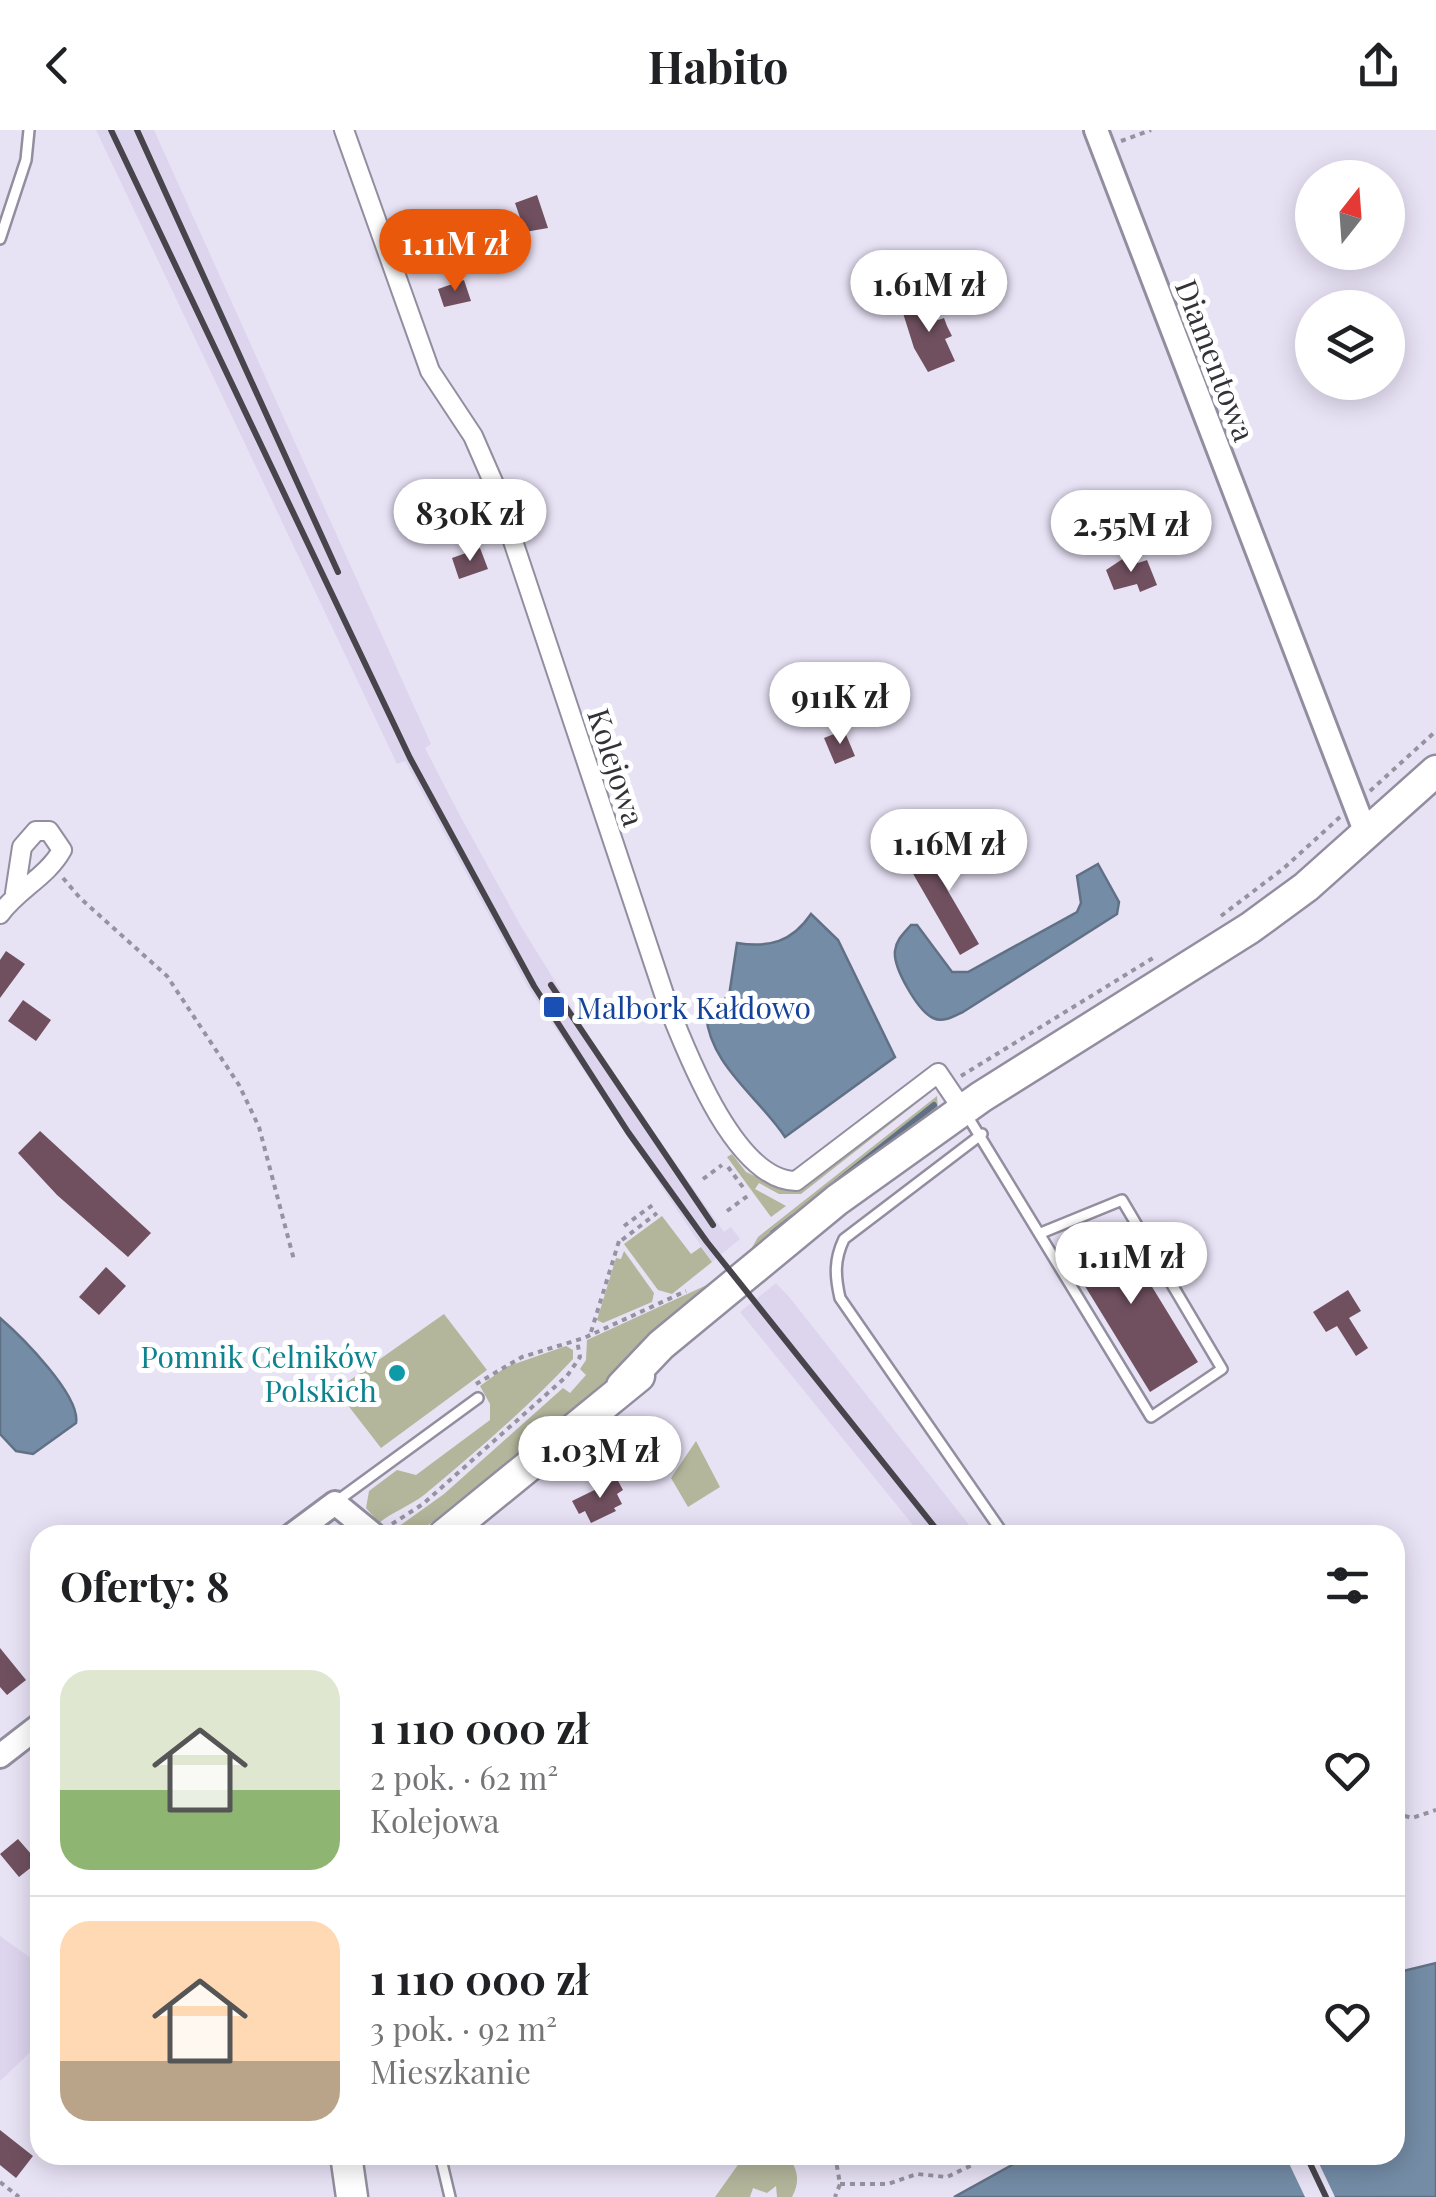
<!DOCTYPE html>
<html lang="pl">
<meta charset="utf-8">
<style>
:root{--surface:#fff;--page:#f2f2f2;--text:#202124;--muted:#757577;--line:#e0e0e0;--accent:#ea580c}
body{margin:0;font-family:"Playfair Display",serif;background:var(--page);color:var(--text);height:100vh;display:flex;flex-direction:column;font-size:38px;white-space:nowrap}
*{box-sizing:border-box;margin:0}
p{font-size:32px;color:var(--muted)}
.icon{flex:none;width:55px;height:55px;fill:none;stroke:currentColor;stroke-width:2;stroke-linecap:round;stroke-linejoin:round}
.map{position:relative;flex:1;overflow:hidden}
.panel{position:absolute;left:30px;top:1395px;width:1375px;height:640px;display:flex;flex-direction:column;background:var(--surface);border-radius:30px;box-shadow:0 5px 25px #0003}
.panel>*{flex:none}
.needle{width:65px;rotate:17deg}
.buttons{position:absolute;left:1295px;top:30px;display:grid;gap:20px}
.buttons a{display:grid;place-items:center;width:110px;height:110px;border-radius:50%;background:var(--surface);box-shadow:0 5px 25px #0003;font-size:50px}
.price{position:absolute;translate:-50% -85px;padding:0 22px;border-radius:35px;background:#fff;color:#222;font-size:32px;line-height:65px;filter:drop-shadow(0 2px 5px #0008)}
.price::after{content:'';position:absolute;left:50%;top:60px;width:30px;height:22px;margin-left:-15px;background:inherit;clip-path:polygon(0 0,100% 0,50% 100%)}
.price.active{background:var(--accent);color:#fff}
ul{padding:0;list-style:none}
li{display:flex;align-items:center;gap:30px;height:250px;padding:0 30px}
li+li{border-top:2px solid var(--line)}
li span{display:grid;place-items:center;flex:none;width:280px;height:200px;border-radius:30px;color:#555}
li>.icon{margin-inline-start:auto}
span .icon{width:120px;height:120px;fill:#fffc;stroke-width:1}
li b{font-size:42px}
h2{display:flex;justify-content:space-between;align-items:center;height:120px;padding:0 30px;font-size:42px}
header{display:flex;justify-content:space-between;align-items:center;height:130px;padding:0 30px;background:var(--surface);font-size:45px;font-weight:700}
.map>svg:first-child{display:block}
.built{fill:#ddd5ee}
.green{fill:#b3b69b}
.water{fill:#748ca6;stroke:#617185;stroke-width:2.5}
.pier{fill:#e8e2f5}
.lines{fill:none;stroke-linecap:round;stroke-linejoin:round}
.stream{stroke:#617185;stroke-width:6}
.building{fill:#70505f}
.service-casing{stroke:#938e9f;stroke-width:14}
.minor-casing{stroke:#938e9f;stroke-width:22}
.tertiary-casing{stroke:#938e9f;stroke-width:28}
.primary-casing{stroke:#938e9f;stroke-width:35}
.path{stroke:#9692a0;stroke-width:4;stroke-dasharray:5 5;stroke-linecap:butt}
.service{stroke:#fff;stroke-width:9}
.minor{stroke:#fff;stroke-width:18}
.tertiary{stroke:#fff;stroke-width:22}
.primary{stroke:#fff;stroke-width:30}
.rail{stroke:#47444c;stroke-width:6}
.transit-dot{fill:#1a4fb4;stroke:#fff;stroke-width:4}
.culture-dot{fill:#0f9aa8;stroke:#fff;stroke-width:4}
.labels{text-anchor:middle;dominant-baseline:central;stroke-width:10;stroke-linejoin:round;paint-order:stroke}
.street-label{font-size:30px;fill:#343239;stroke:#fff}
.transit-label{font-size:30px;fill:#164399;stroke:#fff;text-anchor:start}
.culture-label{font-size:30px;fill:#0d838f;stroke:#fff;text-anchor:end}
</style>
<header><svg class="icon" aria-label="back" viewBox="0 0 24 24"><path d="M15 5l-7 7 7 7"/></svg>Habito<svg class="icon" aria-label="share" viewBox="0 0 24 24"><path d="M12 15V3M7 8l5-5 5 5M5 13v7h14v-7"/></svg></header>
<div class="map">
<svg width="1436" height="2067" viewBox="0 0 1436 2067">
<rect width="100%" height="100%" fill="#e8e2f5"/>
<path class="built" d="M96 0H154L431 614 425 618 458 682 522 798 612 943 724 1102 731 1097 740 1109 712 1132 529 859 405 631 397 634Z
M776 1153 790 1168 977 1405H921L740 1182Z
M0 1806 39 1834 32 1843 40 1849V1913L0 1951Z"/>
<path class="green" d="M924 961 931 962 801 1064H779L759 1053 755 1059 786 1076 771 1087 727 1027 732 1024 746 1042 757 1047 761 1044 781 1055Z
M937 966 938 979 750 1121 758 1107Z
M662 1086 691 1124 701 1117 712 1132 672 1164 658 1160 624 1114Z
M624 1121 654 1163 652 1172 603 1193 597 1190 616 1128 621 1129Z
M709 1154 716 1162 448 1382 428 1395 398 1397 444 1364 563 1258 570 1263 586 1245 580 1239 586 1230 587 1210Z
M444 1184 487 1240 381 1318 336 1260Z
M566 1216 573 1220V1229C527 1278 476 1322 424 1365 410 1376 390 1383 379 1393L366 1378 369 1361 397 1340 416 1345 490 1290V1274L480 1256 506 1237Z
M696 1311 720 1357 688 1377 671 1348Z
M745 2025 790 2028C798 2042 800 2052 792 2067H777L776 2056 767 2063 753 2058 750 2067H715Z"/>
<path class="water" d="M1098 734 1119 772 1117 784 963 882C954 886 944 893 933 888 918 881 893 838 895 821 896 810 904 803 911 795H917L952 842H968L1077 782 1081 773 1077 746Z
M811 784 838 810 895 927 785 1007C760 968 707 934 706 881L729 866 737 813C769 818 792 812 811 784Z
M0 1188C22 1207 81 1266 76 1293L33 1324 16 1321 0 1304Z
M1436 1833V2067H954L1030 2025H1395V1843Z"/>
<path class="pier" d="M1285 2025H1315L1335 2067H1305Z"/>
<g class="lines">
<path class="stream" d="M837 1052 934 975
M773 1103 792 1088"/>
</g>
<path class="building" d="M537 65 548 98 525 102 515 73Z
M456 94 463 119 438 126 431 101Z
M464 150 471 171 444 177 438 159Z
M928 168 938 190 944 188 947 196 952 206 945 209 955 231 928 242 914 218 902 180Z
M480 418 488 439 459 449 452 428Z
M1127 426 1128 431 1136 428 1138 433 1147 430 1157 455 1140 462 1137 454 1114 460 1106 440Z
M844 600 855 626 835 634 824 608Z
M977 706 983 719 938 744 979 814 960 825 912 742Z
M6 821 25 834 0 868V830Z
M23 870 51 890 36 911 8 891Z
M40 1001 151 1103 128 1127 57 1065 18 1023Z
M1113 1093 1198 1232 1150 1262 1064 1122Z
M106 1137 126 1156 99 1185 79 1167Z
M1348 1160 1361 1181 1349 1188 1368 1218 1356 1226 1337 1196 1326 1202 1313 1182Z
M617 1349 623 1360 617 1364 622 1374 614 1378 616 1381 591 1393 585 1381 579 1384 572 1371Z
M0 1518 26 1550 7 1565 0 1557Z
M18 1709 38 1732 19 1747 0 1724Z
M0 2000 33 2026 16 2048 0 2035Z"/>
<g class="lines">
<g class="service-casing">
<path id="service" d="M0 109 26 30 29 0
M965 982 1151 1287 1222 1239 1122 1070 1041 1103
M982 1004 844 1109C834 1130 835 1146 840 1168L1004 1405
M337 1371 478 1268
M440 2025 450 2067"/>
</g>
<g class="minor-casing">
<path id="minor" d="M344 0 430 241 473 306 494 354 667 873C686 921 735 1051 796 1051L938 943 963 980
M0 784C18 759 47 747 62 720L49 701H36L22 717 15 763"/>
</g>
<g class="tertiary-casing">
<path id="tertiary" d="M1096 0 1367 706
M292 1405 335 1373 374 1405
M0 1626 40 1595"/>
</g>
<g class="primary-casing">
<path id="primary" d="M622 1256 661 1215 837 1070 981 967 1250 798 1306 757 1436 641
M444 1405 639 1246
M346 2025 352 2067"/>
</g>
<path class="path" d="M1121 11 1151 0
M1370 661 1436 601
M63 748 80 768 167 846 239 955 259 997 294 1130
M1221 786 1284 738 1340 687
M961 946 1153 828
M728 1037 745 1060
M703 1049 722 1035
M727 1081 749 1065
M624 1096 654 1074
M622 1110 657 1083
M591 1202 619 1111
M476 1254 522 1227 584 1208 686 1161
M392 1394 423 1374 567 1246 580 1227 577 1210
M1395 1683 1412 1688 1436 1680
M835 2025 840 2054 835 2067
M0 2052 19 2067
M840 2054H888L917 2044 947 2047 993 2025"/>
<use href="#service" class="service"/>
<use href="#minor" class="minor"/>
<use href="#tertiary" class="tertiary"/>
<use href="#primary" class="primary"/>
<path class="rail" d="M111 0 410 628 534 856 628 1002 707 1112 941 1405
M137 0 338 442
M551 855 713 1095
M1306 2025 1326 2067"/>
</g>
<rect class="transit-dot" x="542" y="865" width="24" height="24" rx="5"/>
<circle class="culture-dot" cx="397" cy="1243" r="10"/>
<g class="labels">
<g class="street-label">
<text transform="translate(1216 230) rotate(69)">Diamentowa</text>
<text transform="translate(617 637) rotate(72)">Kolejowa</text>
</g>
<g class="transit-label">
<text x="576" y="877">Malbork Kałdowo</text>
</g>
<g class="culture-label">
<text x="377" y="1226">Pomnik Celników<tspan x="377" dy="34">Polskich</tspan></text>
</g>
</g>
</svg>
<div class="buttons">
<a><svg class="needle" viewBox="-14 -14 28 28"><path d="M0-13l5 13h-10z" fill="#e53935"/><path d="M0 13l5-13h-10z" fill="#757577"/></svg></a>
<a><svg class="icon" aria-label="layers" viewBox="0 0 24 24"><path d="M12 4l9 5-9 5-9-5zM3 14l9 5 9-5"/></svg></a>
</div>
<b class="price active" style="left:455px;top:164px">1.11M zł</b>
<b class="price" style="left:929px;top:205px">1.61M zł</b>
<b class="price" style="left:470px;top:434px">830K zł</b>
<b class="price" style="left:1131px;top:445px">2.55M zł</b>
<b class="price" style="left:840px;top:617px">911K zł</b>
<b class="price" style="left:949px;top:764px">1.16M zł</b>
<b class="price" style="left:1131px;top:1177px">1.11M zł</b>
<b class="price" style="left:600px;top:1371px">1.03M zł</b>
<section class="panel">
<h2>Oferty: 8<svg class="icon" aria-label="filters" viewBox="0 0 24 24"><path d="M4 7h16M4 17h16"/><circle cx="9" cy="7" r="2"/><circle cx="15" cy="17" r="2"/></svg></h2>
<ul>
<li><span style="background:linear-gradient(#dfe7d0 60%,#8fb573 0)"><svg class="icon" aria-label="home" viewBox="0 0 24 24"><path d="M3 11l9-7 9 7M6 9v11h12V9"/></svg></span><div><b>1 110 000 zł</b><p>2 pok. · 62 m²</p><p>Kolejowa</p></div><svg class="icon" aria-label="heart" viewBox="0 0 24 24"><path d="M12 20l-8-8c-3-5 5-10 8-4 3-6 11-1 8 4z"/></svg></li>
<li><span style="background:linear-gradient(#ffd9b3 70%,#b9a48a 0)"><svg class="icon" aria-label="home" viewBox="0 0 24 24"><path d="M3 11l9-7 9 7M6 9v11h12V9"/></svg></span><div><b>1 110 000 zł</b><p>3 pok. · 92 m²</p><p>Mieszkanie</p></div><svg class="icon" aria-label="heart" viewBox="0 0 24 24"><path d="M12 20l-8-8c-3-5 5-10 8-4 3-6 11-1 8 4z"/></svg></li>
</ul>
</section>
</div>
